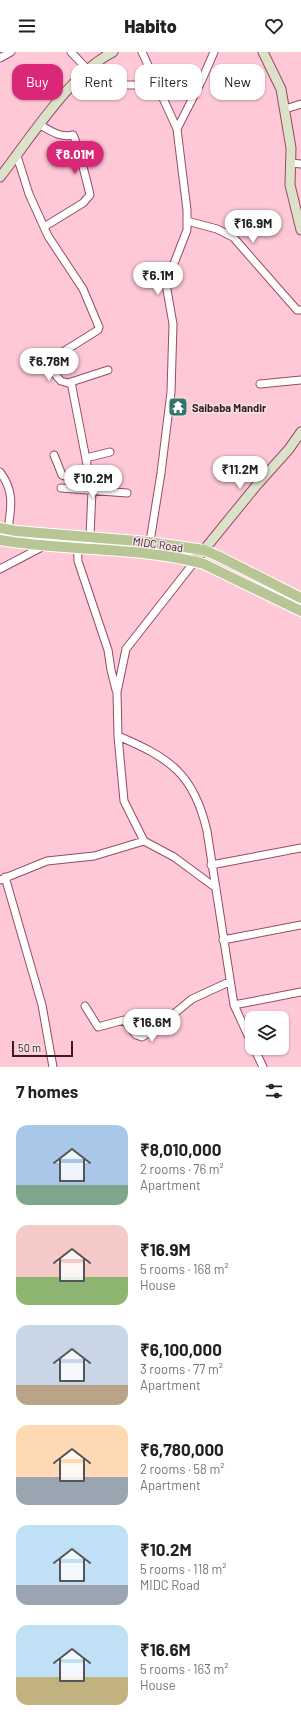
<!DOCTYPE html>
<meta charset="utf-8">
<style>
:root{--surface:#fff;--page:#f2f2f2;--text:#222;--muted:#767676;--accent:#db2777}
body{margin:0;font-family:Barlow,sans-serif;background:var(--page);color:var(--text);height:100vh;display:flex;flex-direction:column;font-size:15px;white-space:nowrap}
*{box-sizing:border-box;margin:0}
p{font-size:13px;color:var(--muted)}
.icon{flex:none;width:22px;height:22px;fill:none;stroke:currentColor;stroke-width:2;stroke-linecap:round;stroke-linejoin:round}
.map{position:relative;height:1015px;overflow:hidden}
.side{display:flex;flex-direction:column;background:var(--surface);flex:1}
.side>*{flex:none}
.banner{position:absolute;left:12px;top:12px;width:277px;height:36px;display:flex;gap:8px}
.controls{position:absolute;left:245px;top:959px;display:grid;gap:8px}
.controls a{display:grid;place-items:center;width:44px;height:44px;border-radius:8px;background:var(--surface);box-shadow:0 1px 3px #0004;font-size:20px}
.scale{position:absolute;left:12px;bottom:10px;width:61px;box-sizing:border-box;padding-left:4px;border:2px solid #3c1b26;border-top:0;font-size:11px;line-height:14px;white-space:nowrap;color:#3c1b26;-webkit-text-stroke:3px #f3e1e5;paint-order:stroke}
.price{position:absolute;translate:-50% -34px;padding:0 9px;border-radius:14px;background:#fff;color:#222;font-size:13px;line-height:26px;filter:drop-shadow(0 1px 2px #0008)}
.price::after{content:'';position:absolute;left:50%;top:24px;width:12px;height:9px;margin-left:-6px;background:inherit;clip-path:polygon(0 0,100% 0,50% 100%)}
.price.selected{background:var(--accent);color:#fff}
ul{padding:0;list-style:none}
li{display:flex;align-items:center;gap:12px;height:100px;padding:0 16px}
li span{display:grid;place-items:center;flex:none;width:112px;height:80px;border-radius:12px;color:#555}
li>.icon{margin-inline-start:auto}
span .icon{width:48px;height:48px;fill:#fffc;stroke-width:1}
li b{font-size:17px}
h2{display:flex;justify-content:space-between;align-items:center;height:48px;padding:0 16px;font-size:17px}
.pill{padding:0 14px;border-radius:12px;background:var(--surface);box-shadow:0 1px 3px #0004;font-size:14px;line-height:36px}
.pill.selected{background:var(--accent);color:#fff}
header{display:flex;justify-content:space-between;align-items:center;height:52px;padding:0 16px;background:var(--surface);font-size:18px;font-weight:800}
.map>svg:first-child{display:block}
.lines{fill:none;stroke-linecap:round;stroke-linejoin:round}
.street-casing{stroke:#984b63;stroke-width:9}
.secondary-casing{stroke:#984b63;stroke-width:11}
.primary-casing{stroke:#fff;stroke-width:12}
.street{stroke:#fff;stroke-width:7}
.secondary{stroke:#dce2ca;stroke-width:9}
.primary{stroke:#b8c595;stroke-width:10}
.labels{text-anchor:middle;dominant-baseline:central;stroke-width:3;stroke-linejoin:round;paint-order:stroke}
.poi-label{font-size:11px;font-weight:bold;fill:#3c1b26;stroke:#f3e1e5;text-anchor:start}
.street-label{font-size:11px;fill:#3c1b26;stroke:#f3e1e5}
</style>
<header><svg class="icon" aria-label="menu" viewBox="0 0 24 24"><path d="M4 6h16M4 12h16M4 18h16"/></svg>Habito<svg class="icon" aria-label="heart" viewBox="0 0 24 24"><path d="M12 20l-8-8c-3-5 5-10 8-4 3-6 11-1 8 4z"/></svg></header>
<div class="map">
<svg width="301" height="1015" viewBox="0 0 301 1015">
<rect width="100%" height="100%" fill="#fec8d6"/>
<g class="lines">
<g class="street-casing">
<path id="street" d="M71 0 88 18
M142 0 177 77
M0 6 11 0
M83 23 108 33H156
M285 57 301 52
M40 73C51 79 60 86 73 83 76 86 88 134 90 143L83 151 44 175
M17 104 29 142 48 184 83 237 99 275 98 278C90 283 82 288 74 293 59 302 41 310 61 329L68 331 108 318
M291 111 301 112
M187 169 217 177 233 185 297 258H301
M71 330 92 438 90 485
M260 332 301 328
M54 403 62 423 70 426H90
M86 406 110 400
M0 420C15 440 11 455 8 478
M61 436 127 441
M77 484 78 509 108 598 111 618 116 638
M148 502 161 421 171 340 173 272 166 232 187 178V158L177 77 201 30 214 0
M0 517 44 494
M118 684C170 706 194 722 207 779L234 953 252 992
M144 789 174 805 216 836
M211 813 301 796
M5 825 42 953 53 1015
M0 828 47 809 94 804 144 789 124 749 118 684 117 640 126 597 195 509
M223 888 301 873
M234 953 301 940
M85 954 98 975 124 968 136 983 142 985 158 975 192 947 229 930
M254 996 263 1015"/>
</g>
<g class="secondary-casing">
<path id="secondary" d="M263 0 281 37 291 96 290 133 301 178
M0 125C30 87 71 21 113 0
M195 509 256 434 289 397 301 380"/>
</g>
<g class="primary-casing">
<path id="primary" d="M0 476 16 479 149 490 204 498 218 504 301 546
M0 488C66 500 139 494 204 512L301 559"/>
</g>
<use href="#street" class="street"/>
<use href="#secondary" class="secondary"/>
<use href="#primary" class="primary"/>
</g>
<defs>
<g id="temple-square" transform="scale(1)"><rect x="-9" y="-9" width="18" height="18" rx="4" fill="#31766b" stroke="#f3e1e5"/><path d="M0-6L5-2H3V0L6.5 2.5H4V6H1.5V3h-3V6H-4V2.5H-6.5L-3 0V-2H-5Z" fill="#fff"/></g>
</defs>
<g fill-rule="evenodd">
<use href="#temple-square" x="178" y="355"/>
</g>
<g class="labels">
<g class="poi-label">
<text x="192" y="355">Saibaba Mandir</text>
</g>
<g class="street-label">
<text transform="translate(158 492) rotate(8)">MIDC Road</text>
</g>
</g>
</svg>
<div class="controls">
<a><svg class="icon" aria-label="layers" viewBox="0 0 24 24"><path d="M12 4l9 5-9 5-9-5zM3 14l9 5 9-5"/></svg></a>
</div>
<div class="scale">50 m</div>
<b class="price selected" style="left:75px;top:123px">₹8.01M</b>
<b class="price" style="left:253px;top:192px">₹16.9M</b>
<b class="price" style="left:158px;top:244px">₹6.1M</b>
<b class="price" style="left:49px;top:330px">₹6.78M</b>
<b class="price" style="left:240px;top:438px">₹11.2M</b>
<b class="price" style="left:93px;top:447px">₹10.2M</b>
<b class="price" style="left:152px;top:991px">₹16.6M</b>
<div class="banner">
<a class="pill selected">Buy</a>
<a class="pill">Rent</a>
<a class="pill">Filters</a>
<a class="pill">New</a>
</div>
</div>
<section class="side">
<h2>7 homes<svg class="icon" aria-label="filters" viewBox="0 0 24 24"><path d="M4 7h16M4 17h16"/><circle cx="9" cy="7" r="2"/><circle cx="15" cy="17" r="2"/></svg></h2>
<ul>
<li><span style="background:linear-gradient(#a9c7e8 75%,#7fa58c 0)"><svg class="icon" aria-label="home" viewBox="0 0 24 24"><path d="M3 11l9-7 9 7M6 9v11h12V9"/></svg></span><div><b>₹8,010,000</b><p>2 rooms · 76 m²</p><p>Apartment</p></div></li>
<li><span style="background:linear-gradient(#f6c9c9 65%,#8fb573 0)"><svg class="icon" aria-label="home" viewBox="0 0 24 24"><path d="M3 11l9-7 9 7M6 9v11h12V9"/></svg></span><div><b>₹16.9M</b><p>5 rooms · 168 m²</p><p>House</p></div></li>
<li><span style="background:linear-gradient(#c9d6e8 75%,#b9a48a 0)"><svg class="icon" aria-label="home" viewBox="0 0 24 24"><path d="M3 11l9-7 9 7M6 9v11h12V9"/></svg></span><div><b>₹6,100,000</b><p>3 rooms · 77 m²</p><p>Apartment</p></div></li>
<li><span style="background:linear-gradient(#ffd9b3 65%,#9aa5b1 0)"><svg class="icon" aria-label="home" viewBox="0 0 24 24"><path d="M3 11l9-7 9 7M6 9v11h12V9"/></svg></span><div><b>₹6,780,000</b><p>2 rooms · 58 m²</p><p>Apartment</p></div></li>
<li><span style="background:linear-gradient(#bfe0f5 75%,#9aa5b1 0)"><svg class="icon" aria-label="home" viewBox="0 0 24 24"><path d="M3 11l9-7 9 7M6 9v11h12V9"/></svg></span><div><b>₹10.2M</b><p>5 rooms · 118 m²</p><p>MIDC Road</p></div></li>
<li><span style="background:linear-gradient(#bfe0f5 65%,#c2b280 0)"><svg class="icon" aria-label="home" viewBox="0 0 24 24"><path d="M3 11l9-7 9 7M6 9v11h12V9"/></svg></span><div><b>₹16.6M</b><p>5 rooms · 163 m²</p><p>House</p></div></li>
</ul>
</section>
